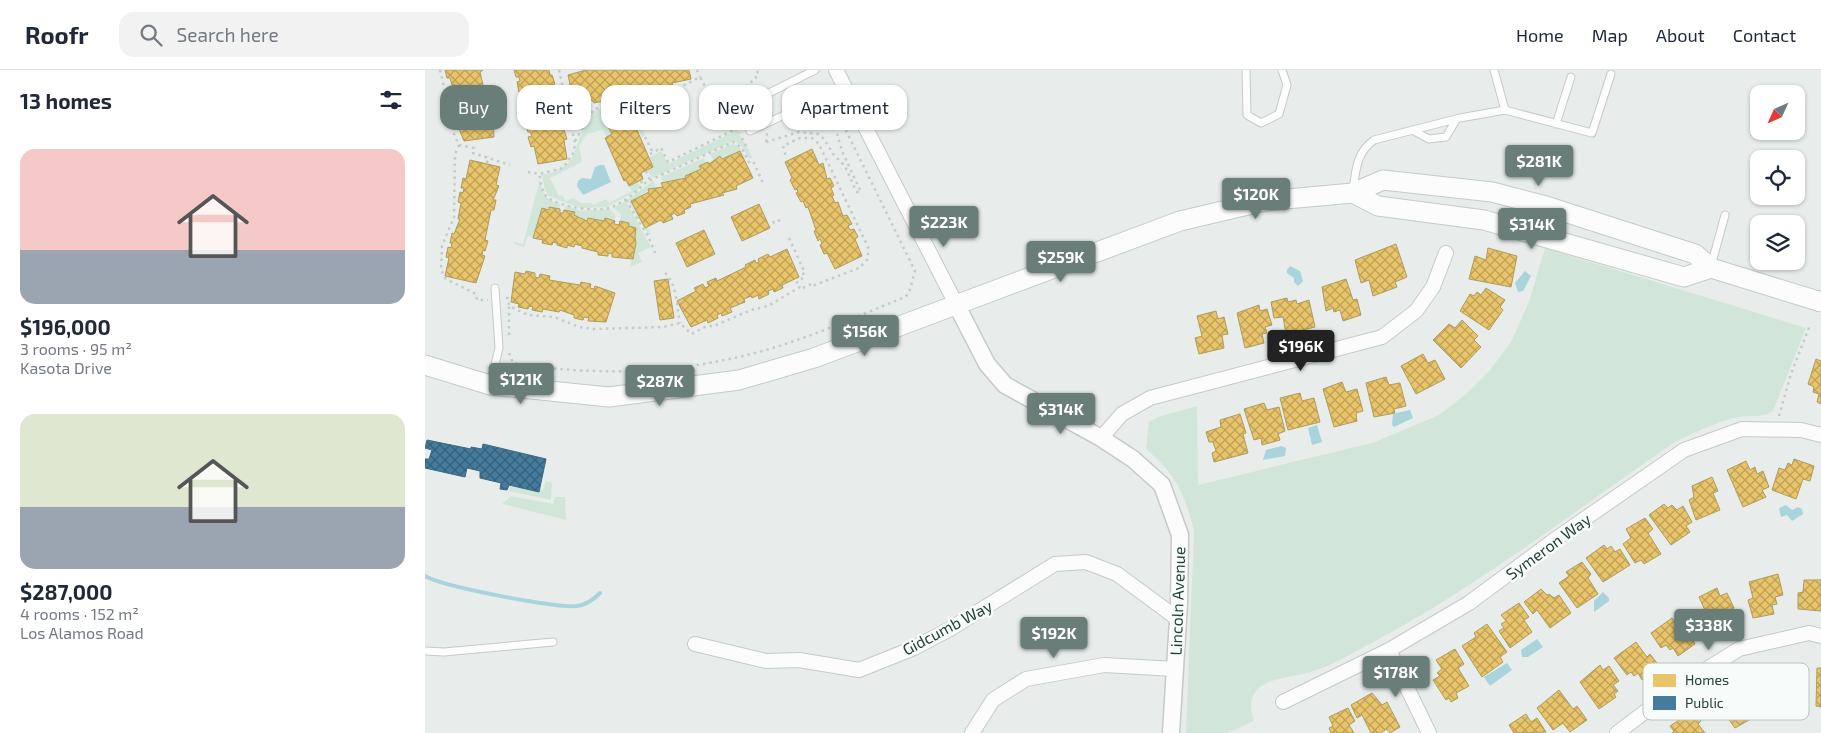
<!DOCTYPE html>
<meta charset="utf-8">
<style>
:root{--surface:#fff;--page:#f2f2f3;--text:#1f2937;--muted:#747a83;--line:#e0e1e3;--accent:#697e78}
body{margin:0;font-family:"Exo 2",sans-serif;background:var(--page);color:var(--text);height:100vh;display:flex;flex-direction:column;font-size:19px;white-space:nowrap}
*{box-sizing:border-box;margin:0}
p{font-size:16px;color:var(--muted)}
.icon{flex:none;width:28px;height:28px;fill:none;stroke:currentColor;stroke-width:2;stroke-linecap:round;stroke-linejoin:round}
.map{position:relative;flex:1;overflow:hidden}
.side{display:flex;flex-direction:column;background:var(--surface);width:425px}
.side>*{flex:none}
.hud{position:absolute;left:15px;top:15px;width:475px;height:45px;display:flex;gap:10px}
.needle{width:32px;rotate:225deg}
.buttons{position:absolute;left:1325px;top:15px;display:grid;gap:10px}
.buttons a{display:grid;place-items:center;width:55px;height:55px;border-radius:10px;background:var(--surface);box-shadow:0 1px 4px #0004;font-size:25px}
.price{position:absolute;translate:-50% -42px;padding:0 11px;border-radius:5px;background:var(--accent);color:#fff;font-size:16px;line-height:32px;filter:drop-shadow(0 1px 2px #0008)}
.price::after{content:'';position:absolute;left:50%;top:30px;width:15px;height:11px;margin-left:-8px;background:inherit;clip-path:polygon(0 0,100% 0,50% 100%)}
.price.on{background:#222;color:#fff}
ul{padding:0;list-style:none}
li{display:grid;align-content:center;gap:10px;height:265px;padding:0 20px}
li span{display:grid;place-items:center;height:155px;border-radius:15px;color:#555}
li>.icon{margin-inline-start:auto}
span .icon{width:90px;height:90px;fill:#fffc;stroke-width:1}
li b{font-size:21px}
h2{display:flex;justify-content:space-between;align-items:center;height:60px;padding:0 20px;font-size:21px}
.chip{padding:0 18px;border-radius:15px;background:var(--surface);box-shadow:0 1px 4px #0004;font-size:18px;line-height:45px}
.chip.on{background:var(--accent);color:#fff}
header{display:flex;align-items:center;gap:30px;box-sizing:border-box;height:70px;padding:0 25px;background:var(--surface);border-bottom:1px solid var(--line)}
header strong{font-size:24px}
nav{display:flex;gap:28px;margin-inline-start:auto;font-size:18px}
.search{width:350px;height:45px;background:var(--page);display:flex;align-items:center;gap:12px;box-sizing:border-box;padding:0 18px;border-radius:15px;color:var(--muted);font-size:19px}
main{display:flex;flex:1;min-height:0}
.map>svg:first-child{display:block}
.green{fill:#d1e6d8}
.water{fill:#a9d4db}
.homes{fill:url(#homes-cross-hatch);stroke:#ae9d5c}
.public{fill:url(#public-cross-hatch);stroke:#3b6a7f}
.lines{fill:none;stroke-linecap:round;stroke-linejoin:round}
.stream{stroke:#a9d4db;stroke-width:4}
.service-casing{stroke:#c5cac8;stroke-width:9}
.minor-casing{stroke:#c5cac8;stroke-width:16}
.tertiary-casing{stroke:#c5cac8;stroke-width:19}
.secondary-casing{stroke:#c3cbc8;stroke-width:21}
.path{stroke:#c3ccca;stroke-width:2.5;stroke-dasharray:2.5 4;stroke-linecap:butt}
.service{stroke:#fcfcfc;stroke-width:7}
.minor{stroke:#fcfcfc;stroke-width:14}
.tertiary{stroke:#fcfcfc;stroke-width:16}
.secondary{stroke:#fcfcfc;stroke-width:19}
.labels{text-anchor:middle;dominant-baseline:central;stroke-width:5;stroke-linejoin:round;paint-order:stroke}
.street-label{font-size:16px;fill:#24423a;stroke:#f7fbf9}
.key{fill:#f7fbf9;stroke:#b8c4c0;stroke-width:1}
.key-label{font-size:14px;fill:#24423a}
</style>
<header>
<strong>Roofr</strong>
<div class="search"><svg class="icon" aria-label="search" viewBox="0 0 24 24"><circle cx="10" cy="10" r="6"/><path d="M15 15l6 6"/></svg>Search here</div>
<nav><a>Home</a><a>Map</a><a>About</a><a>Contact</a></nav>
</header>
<main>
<section class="side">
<h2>13 homes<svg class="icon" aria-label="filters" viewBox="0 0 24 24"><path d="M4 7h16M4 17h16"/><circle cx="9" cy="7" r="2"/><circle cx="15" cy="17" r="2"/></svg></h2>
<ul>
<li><span style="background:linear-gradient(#f6c9c9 65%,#9aa5b1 0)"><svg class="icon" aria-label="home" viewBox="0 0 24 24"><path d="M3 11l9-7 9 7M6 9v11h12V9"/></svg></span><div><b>$196,000</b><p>3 rooms · 95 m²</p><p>Kasota Drive</p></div></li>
<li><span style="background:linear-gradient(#dfe7d0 60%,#9aa5b1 0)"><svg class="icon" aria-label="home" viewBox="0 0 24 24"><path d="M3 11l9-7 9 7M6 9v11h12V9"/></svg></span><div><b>$287,000</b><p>4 rooms · 152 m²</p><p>Los Alamos Road</p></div></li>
</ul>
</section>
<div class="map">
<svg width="1396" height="663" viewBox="0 0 1396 663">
<defs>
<pattern id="homes-cross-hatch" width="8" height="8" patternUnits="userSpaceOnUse" patternTransform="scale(1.25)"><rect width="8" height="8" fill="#e9c46a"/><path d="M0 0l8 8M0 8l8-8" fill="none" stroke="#bda158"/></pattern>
<pattern id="public-cross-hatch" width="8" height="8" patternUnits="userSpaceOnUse" patternTransform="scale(1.25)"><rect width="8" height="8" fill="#457b9d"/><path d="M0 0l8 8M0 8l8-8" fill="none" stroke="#36617a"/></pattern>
</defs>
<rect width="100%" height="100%" fill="#e8edeb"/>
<path class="green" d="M242 24 243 27 222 39 226 50 216 56 220 65 217 67 206 47 195 51 190 40 178 47 187 64 182 67 177 60 162 64 154 76 157 92 125 108 134 126 137 125 141 131 148 128 156 133H167L168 135 181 129 184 133 207 121 204 116 213 112 215 116 213 120 182 137 155 138 124 126 120 120 117 105C154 97 146 83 161 53 164 49 166 44 170 40Z
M312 60 328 88 324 89 316 75 309 71 227 108 222 100 225 87 236 81 243 94Z
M307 74 312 75 316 80 297 89 295 86 288 90 285 84Z
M279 88 281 93 274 96 276 99 254 111 246 110 238 113 236 107Z
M115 109C116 123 121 131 135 134L134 139 117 138 108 168 103 166 99 177 89 174 88 172 98 174Z
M228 111 231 116 206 131 220 158 222 157 226 164 224 165 202 130Z
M201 131 226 177 213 183 217 192 205 197 211 173V158L195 152 196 144 188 138Z
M141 135 155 141 185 139 190 145V151L180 148 179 151 156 149V147L149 145 150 142 139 140Z
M1120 178 1381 258 1348 341C1338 348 1324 345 1313 347 1291 352 1271 362 1250 372 1149 441 1050 519 941 576 924 585 907 595 889 601 862 610 814 606 829 651L802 663H761L769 461C760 425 751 404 721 379L724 352 733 347 772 336 773 415 947 373 1014 345 1041 324 1065 300 1086 272 1104 232Z
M121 411 127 413 126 430 84 421 85 416 114 422 115 419 118 420Z
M86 426 128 434 130 427H140L141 450 77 434Z"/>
<path class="water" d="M175 95H179L186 112 158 125 152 116 153 111 157 108 166 109 170 97Z
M865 196 875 201 878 211 873 216 869 212V208L862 203V200Z
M1100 201 1106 206 1098 221 1093 222 1090 213Z
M985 340 988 348 969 357 967 355 968 344Z
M892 355 897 372 887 375 883 358Z
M856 376 861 378 860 386 838 390 841 380Z
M1361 435 1367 440 1373 437 1377 439 1378 444 1367 451 1362 445 1356 447 1354 438Z
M1178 522 1184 528V531L1169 542V531Z
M1112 569 1118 577 1103 587H1097L1096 580Z
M1082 593 1087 600 1065 616 1059 607Z"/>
<path class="homes" d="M20 0H58L55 2 62 32H65L67 41 63 42 65 48 68 47 69 67 39 71 32 54 35 53 34 49H31L29 39H32L29 14 27 15 25 8H22Z
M89 0H124L125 5H127L130 14 127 15 128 22H126L133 46 137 45 139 55 135 56 136 60H139L142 69 139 70 142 89 113 94 109 76 106 77 103 67 107 66 105 62H103L100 53 104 52 100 35H102L97 21 94 22 92 12 95 11 94 7H91Z
M161 0H264L266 9 247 13 248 16 238 18 237 15 233 16 234 19 223 22V18L216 20 215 17 207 19 208 22 192 25V28L183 30 182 27 177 28 178 31 169 33 167 30 149 34 143 5Z
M190 40 195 51 206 46 228 97 216 103 218 109 204 116 201 110 199 111 180 68 187 64 178 47Z
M387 79 394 95 398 93 402 109 405 108 409 116 406 118 409 125 407 126 410 133 413 132 418 146 422 145 427 154 423 156 425 160 429 159 433 167 430 169 437 186 410 199 402 183 399 184 395 175 397 173 395 169 393 171 389 161 391 160 383 137 381 138 378 131 376 132 371 123 373 122 372 119 370 120 365 110 367 108 360 92Z
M315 81 328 108 311 116 312 119 297 123 299 125 265 134 266 137 259 140 260 143 252 146 250 143 246 145 248 149 238 153 236 150 220 158 206 131 224 122 223 119 238 117 236 113 261 108 260 106 276 99 274 96 283 92 284 94 295 86 297 89Z
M45 90 75 97 71 115 74 116 68 130H71L69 140H66L60 170 63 171 60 181 58 180 57 185 60 186 51 213 20 206 24 188 21 187 23 177 26 178 27 173H25L27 163 29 164 35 149H33L36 133 33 132 35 122 38 123 39 118H36L38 108 41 109Z
M334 134 345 158 317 171 306 147Z
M124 137 135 139V143H138L139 140 150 142 149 145 162 151 163 148 179 151 180 148 190 151 189 154 194 155 195 151 204 153V156L211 158 210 167 211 173 208 189 187 187V184L183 183V186L173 185V182L157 178V176L150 174 149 177 142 175V178L132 175V173L128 172 127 175 117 173 118 170 108 168 117 138 124 140Z
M279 160 290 184 262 197 251 173Z
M971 174 982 207 970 212 972 217 948 226 944 210 936 213 930 190Z
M1063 178 1092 186 1086 217 1044 209 1050 186 1061 190Z
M362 179 374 207 357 215 358 218 349 222 348 219 343 221 344 224 334 229 333 225 327 228 326 226 319 229 320 232 305 238 307 242 297 246 296 243 292 245 293 248 283 253 282 250 266 257 252 231 271 221 269 218 278 214 280 218 284 216 282 212 291 208 292 211 321 197 320 195 330 190 331 193 334 192 333 189 343 184 345 187Z
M101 201 110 203V207L114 208 115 204 125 206 124 210 155 215 156 212 166 214 165 218 169 219 170 216 190 223 181 252 163 251 164 248 159 247 158 250 149 248V245L135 240 134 242 118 239 117 242 107 240 108 237 104 236 103 239 93 237 94 234 86 232 90 202 100 204Z
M243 209 249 248 235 250 229 211Z
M921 209 928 230 932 229 936 245 918 251 915 240 909 242 908 238 901 241 897 217Z
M1061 218 1080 230 1075 237 1078 240 1064 260 1035 241 1045 224 1049 226 1052 222 1056 225Z
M862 228 863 232 871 230 872 234 884 230 890 257 861 264 858 247 849 248 846 232Z
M834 235 835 241 842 239 847 255 840 257 842 263 837 264 839 273 820 278 812 243Z
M791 241 793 249 799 247 803 264 797 265 799 278 774 284 770 268 777 266 772 246Z
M1037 250 1053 266 1049 270 1056 277 1036 298 1008 270 1024 254 1030 258Z
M998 284 1003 293 1010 290 1020 309 991 324 976 296Z
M1391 289 1396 291V334L1392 332 1394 324 1388 322 1389 317 1383 314Z
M961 307 964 315 975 313 981 336 969 339 970 343 949 347 941 313Z
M917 312 921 322 932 319 938 341 931 343 932 351 909 357 898 319Z
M875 323 877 331 889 328 895 352 863 360 855 328Z
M839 333 842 340 854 337 860 361 853 364 855 370 837 375 836 368 829 370 819 339Z
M815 344 821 363 818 364 823 383 789 392 787 383 791 381 788 372H784L781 362 796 357 795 350Z
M1369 389 1389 396 1385 411 1378 409 1371 429 1347 420 1354 398 1360 400 1363 393 1367 395Z
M1321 391 1325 400 1330 397 1332 404 1338 401 1344 417 1337 420 1341 427 1318 437 1302 400Z
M1287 407 1293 421 1288 423 1295 440 1271 450 1264 430 1269 427 1267 416Z
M1239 434 1243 438 1247 435 1252 440 1258 436 1267 452 1261 456 1265 462 1246 475 1224 445Z
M1220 448 1228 459 1223 463 1236 484 1219 494 1216 490 1210 493 1198 474 1206 468 1201 459Z
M1179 475 1182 479 1186 476 1190 482 1195 479 1205 495 1178 512 1161 488Z
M1157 492 1166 504 1163 508 1173 524 1152 538 1134 513 1144 506 1141 502Z
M1353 504 1358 525 1350 527 1352 534 1347 535 1349 544 1328 548 1323 530 1328 528 1324 512Z
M1379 510H1396V541L1373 539V523L1378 522Z
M1292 518 1295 526 1302 523 1309 538 1303 541 1307 548 1302 551 1304 556 1286 565 1279 549 1283 547 1274 527Z
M1116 519 1122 525 1124 524 1129 528 1134 525 1146 543 1125 558 1112 540 1108 544 1099 532Z
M1094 533 1104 547 1099 550 1107 562 1085 578 1074 561 1079 558 1076 554 1081 551 1076 545Z
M1247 548 1258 564 1262 561 1270 574 1253 586 1248 578 1245 580 1241 575 1236 578 1226 563Z
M1062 554 1082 582 1075 587 1078 592 1057 607 1037 576 1051 567 1049 563Z
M1211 572 1222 587 1225 584 1235 597 1217 610 1213 603 1209 606 1206 602 1202 605 1189 588Z
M1030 579 1039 594 1033 598 1044 616 1031 623 1033 628 1026 632 1024 628 1021 630 1008 610 1015 606 1012 603 1017 599 1011 590Z
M1175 595 1178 600 1184 596 1194 611 1188 615 1193 621 1189 624 1191 627 1174 639 1155 612Z
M1392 598H1396V637L1391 636Z
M1134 620 1148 639 1152 636 1162 650 1145 662 1138 653 1128 660 1112 638Z
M1302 621 1308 630 1313 627 1316 631 1321 627 1331 641 1324 646 1326 649 1310 658 1300 644 1295 648 1285 634Z
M947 623 957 635 962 632 975 657 965 663 962 659 955 663H946L937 645 932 648 926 635Z
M923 638 930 651 924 655 929 663H906L904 658 908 656 904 647Z
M1265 643 1267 647 1271 644 1276 651 1273 654 1280 663H1247L1249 661 1245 656Z
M1101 644 1106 652 1112 648 1121 662 1089 663 1084 655Z"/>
<path class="public" d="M2 370 46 379V377L57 379 58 374 121 389 114 422 84 415 82 420 75 419 76 413 55 408V401L42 398 40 407 0 398V389H4L7 380 0 378Z"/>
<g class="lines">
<path class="stream" d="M0 506C18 517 131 538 152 536 162 535 169 529 175 523"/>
<g class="service-casing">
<path id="service" d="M821 0 822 45 836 53 854 44 862 15 857 0
M1069 0 1080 40
M314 38 390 0
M1131 54 1146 7
M987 60 1004 69 1021 67 1031 50
M325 61 419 17
M928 120C931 100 931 83 949 70L1035 48 1080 40 1167 63 1186 4
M1286 196 1300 145
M65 315 74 278 70 218
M0 581 19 582 128 572"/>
</g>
<g class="minor-casing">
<path id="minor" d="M411 0 531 234
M676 368 697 344 725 328 957 267 991 241 1008 217 1021 183
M270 574 341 591 374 590 434 600 489 578 525 559 630 494 661 492 692 504 753 549
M964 580 1004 663
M858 632 964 580 1044 533 1132 468 1259 380 1317 359 1376 360 1396 365
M547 663 568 630 601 609 679 595 750 599
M1192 663 1250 619 1314 579 1384 563 1396 566"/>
</g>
<g class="tertiary-casing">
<path id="tertiary" d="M531 234 562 294 580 315 676 368 708 389 737 415 755 465 754 533 746 663"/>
</g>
<g class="secondary-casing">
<path id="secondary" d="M928 123 953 136 1059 150 1259 207 1286 198
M0 295 65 315 184 327 314 310 389 288 755 151 840 131 928 123 958 110 1067 122 1121 136 1270 184 1286 198 1396 232"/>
</g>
<path class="path" d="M15 0 24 38V53L34 75 30 84 29 147 17 176 16 200 21 209 51 224 52 230H63
M134 0 150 73 149 82 138 98 114 104C116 111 116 120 121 126 132 137 173 143 187 137 201 131 211 122 221 112L308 72 316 77 324 92 328 91 338 113
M272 0 275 7
M321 22 319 18 331 8 330 4 335 0
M220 67 228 83
M317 68 323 80
M150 71 169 39 246 22 275 7 283 22 292 18
M341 72 342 63
M341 72 374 62 393 64 399 69 409 85 420 96 431 121 434 123 435 120 417 81 405 39
M34 75 49 78 48 83 85 95
M225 84 236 78 243 92 313 58 315 63
M62 93 63 86
M221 101 225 110
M103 102 114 104
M216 111 218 116
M201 130 223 166 231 185
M348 151 349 153 355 150
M364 168 380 203 376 205 377 209 372 212 375 217
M240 203C252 213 252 239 255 253
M81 228H83L84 236
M84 265V236L103 245 129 247 154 257 169 259 238 257 255 253 266 264 282 256H289L326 240 343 236 375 217 376 219 386 214 387 216 434 198 443 189V177L394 74 387 68H375L358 76 361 87
M84 283 88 293C165 306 246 304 322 285 376 272 428 248 480 227L484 223 490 201 412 42 399 38
M1354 346 1366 304 1385 255"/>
<use href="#service" class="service"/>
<use href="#minor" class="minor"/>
<use href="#tertiary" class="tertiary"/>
<use href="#secondary" class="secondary"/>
</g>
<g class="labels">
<g class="street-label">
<text transform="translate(1123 476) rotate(-36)">Symeron Way</text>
<text transform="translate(752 531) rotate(-88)">Lincoln Avenue</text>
<text transform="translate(522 557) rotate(-28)">Gidcumb Way</text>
</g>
</g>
<rect x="1218" y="593" width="166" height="57" rx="8" class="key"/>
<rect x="1228" y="604" width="23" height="13" fill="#e9c46a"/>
<rect x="1228" y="626" width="23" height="14" fill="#457b9d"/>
<g class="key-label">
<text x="1260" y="615">Homes</text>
<text x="1260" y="638">Public</text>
</g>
</svg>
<div class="buttons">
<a><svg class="needle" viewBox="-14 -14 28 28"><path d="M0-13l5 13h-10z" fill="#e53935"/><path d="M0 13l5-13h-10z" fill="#747a83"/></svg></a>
<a><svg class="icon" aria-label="locate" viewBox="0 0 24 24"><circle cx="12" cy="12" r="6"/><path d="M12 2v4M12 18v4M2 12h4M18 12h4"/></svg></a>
<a><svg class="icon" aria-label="layers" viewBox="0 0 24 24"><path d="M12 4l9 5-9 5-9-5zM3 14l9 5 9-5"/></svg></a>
</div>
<b class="price" style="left:1114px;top:117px">$281K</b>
<b class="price" style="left:831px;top:150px">$120K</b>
<b class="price" style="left:519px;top:178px">$223K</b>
<b class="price" style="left:1107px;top:180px">$314K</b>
<b class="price" style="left:636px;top:213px">$259K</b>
<b class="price" style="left:440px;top:287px">$156K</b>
<b class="price on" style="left:876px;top:302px">$196K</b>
<b class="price" style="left:96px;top:335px">$121K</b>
<b class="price" style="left:235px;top:337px">$287K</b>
<b class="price" style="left:636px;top:365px">$314K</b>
<b class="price" style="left:1284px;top:581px">$338K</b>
<b class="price" style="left:629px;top:589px">$192K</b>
<b class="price" style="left:971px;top:628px">$178K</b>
<div class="hud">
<a class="chip on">Buy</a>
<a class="chip">Rent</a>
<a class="chip">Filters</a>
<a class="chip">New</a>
<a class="chip">Apartment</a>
</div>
</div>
</main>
